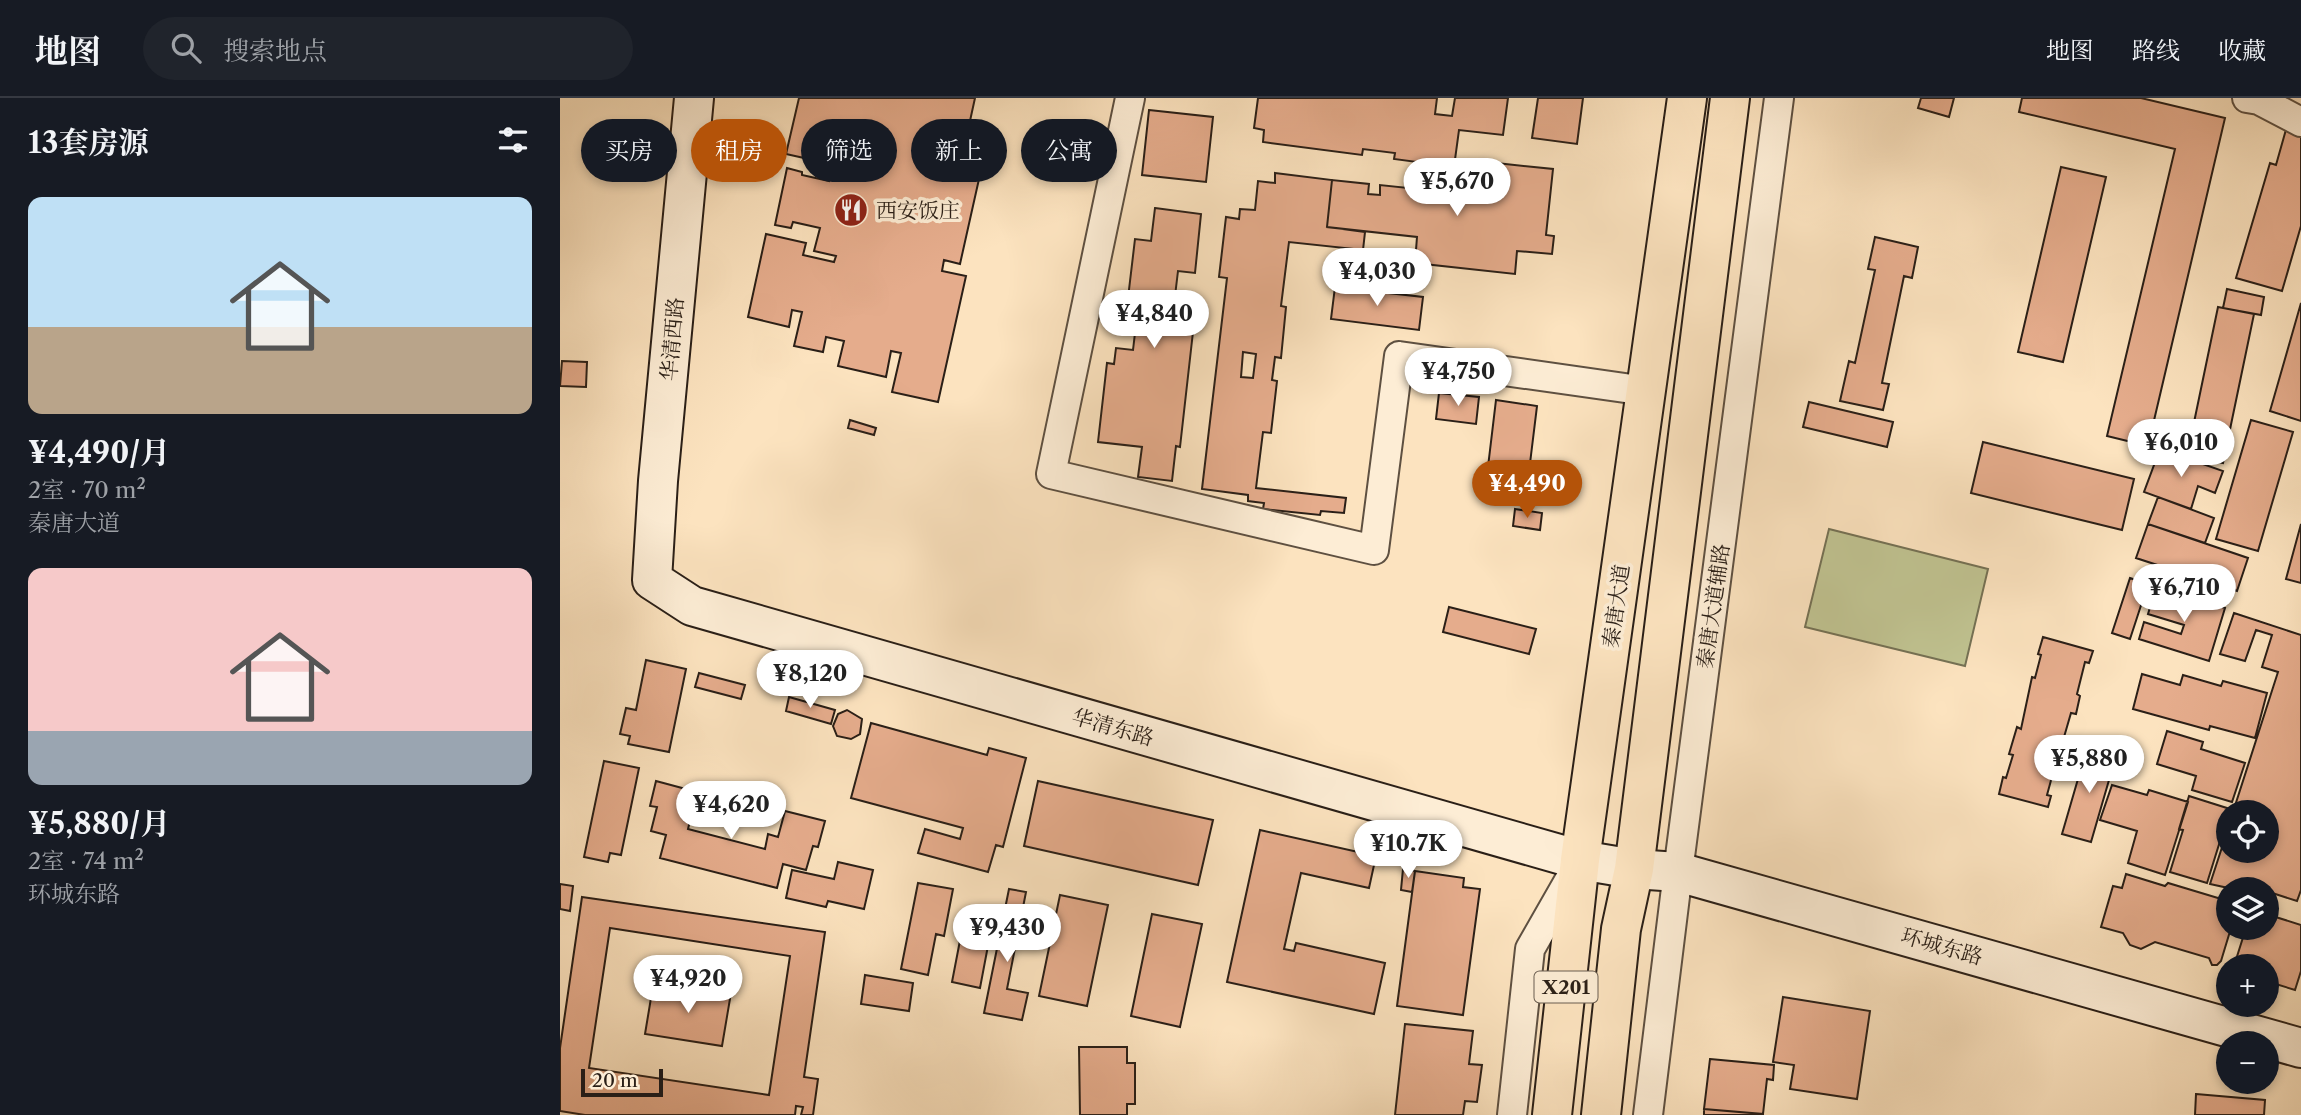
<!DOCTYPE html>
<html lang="zh">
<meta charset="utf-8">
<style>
:root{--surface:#171b24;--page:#20242c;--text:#f1f3f6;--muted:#9ea1a6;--line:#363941;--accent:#b45309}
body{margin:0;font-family:"Libre Caslon Text","Noto Serif SC",serif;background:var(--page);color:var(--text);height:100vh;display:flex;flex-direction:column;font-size:26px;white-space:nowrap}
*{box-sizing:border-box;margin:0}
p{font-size:23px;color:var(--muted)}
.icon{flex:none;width:38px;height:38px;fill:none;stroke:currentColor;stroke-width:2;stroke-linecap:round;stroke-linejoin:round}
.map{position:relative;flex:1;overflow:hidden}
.details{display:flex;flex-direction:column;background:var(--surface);width:560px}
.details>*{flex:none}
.banner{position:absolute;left:21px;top:21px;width:665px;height:63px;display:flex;gap:14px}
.buttons{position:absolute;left:1656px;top:702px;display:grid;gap:14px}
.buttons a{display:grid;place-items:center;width:63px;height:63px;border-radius:50%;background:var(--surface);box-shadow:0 4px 10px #0003;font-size:35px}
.scale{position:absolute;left:21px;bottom:18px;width:82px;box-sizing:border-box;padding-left:7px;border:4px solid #2a1f17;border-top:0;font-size:19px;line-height:24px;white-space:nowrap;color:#2a1f17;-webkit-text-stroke:5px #fdedd5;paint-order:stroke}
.price{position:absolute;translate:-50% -60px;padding:0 16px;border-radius:24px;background:#fff;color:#222;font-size:23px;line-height:46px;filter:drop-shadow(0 2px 4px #0008)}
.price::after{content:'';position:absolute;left:50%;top:42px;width:21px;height:16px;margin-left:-10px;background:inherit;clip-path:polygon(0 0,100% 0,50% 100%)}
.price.active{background:var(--accent);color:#fff}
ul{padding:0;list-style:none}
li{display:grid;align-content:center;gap:14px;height:371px;padding:0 28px}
li span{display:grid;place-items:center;height:217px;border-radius:14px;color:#555}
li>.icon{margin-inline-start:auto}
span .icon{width:126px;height:126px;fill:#fffc;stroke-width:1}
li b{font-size:30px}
h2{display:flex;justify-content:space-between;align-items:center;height:84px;padding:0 28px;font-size:30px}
.pill{padding:0 24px;border-radius:32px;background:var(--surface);box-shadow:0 4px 10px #0003;font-size:24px;line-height:63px}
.pill.active{background:var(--accent);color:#fff}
header{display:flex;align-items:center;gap:42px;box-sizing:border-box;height:98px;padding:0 35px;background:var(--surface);border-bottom:2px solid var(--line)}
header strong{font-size:33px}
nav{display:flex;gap:38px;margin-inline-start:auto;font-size:24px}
.search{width:490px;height:63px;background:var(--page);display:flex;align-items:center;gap:18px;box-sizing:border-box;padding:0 24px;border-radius:38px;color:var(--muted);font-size:26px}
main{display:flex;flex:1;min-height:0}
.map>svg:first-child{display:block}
.green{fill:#c0c391;stroke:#757154;stroke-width:2}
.building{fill:#e5ac8c;stroke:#2a1f17;stroke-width:2;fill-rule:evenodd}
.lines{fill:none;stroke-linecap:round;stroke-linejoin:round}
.street-casing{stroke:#5e5041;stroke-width:32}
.secondary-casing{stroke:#2a1f17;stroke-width:42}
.primary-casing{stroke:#2a1f17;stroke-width:42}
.street{stroke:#fdedd5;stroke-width:28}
.secondary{stroke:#fdedd5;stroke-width:38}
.primary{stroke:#fce3bf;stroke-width:38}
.labels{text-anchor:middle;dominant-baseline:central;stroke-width:7;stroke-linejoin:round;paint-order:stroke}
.shield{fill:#fdedd5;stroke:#695d50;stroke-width:2}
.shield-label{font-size:19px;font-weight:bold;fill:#2a1f17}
.poi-label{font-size:21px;fill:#2a1f17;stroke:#fdedd5;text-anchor:start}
.street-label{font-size:21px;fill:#2a1f17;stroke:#fdedd5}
</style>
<header>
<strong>地图</strong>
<div class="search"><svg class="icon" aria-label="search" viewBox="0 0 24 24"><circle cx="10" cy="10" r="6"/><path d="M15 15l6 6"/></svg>搜索地点</div>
<nav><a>地图</a><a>路线</a><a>收藏</a></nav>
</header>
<main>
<section class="details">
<h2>13套房源<svg class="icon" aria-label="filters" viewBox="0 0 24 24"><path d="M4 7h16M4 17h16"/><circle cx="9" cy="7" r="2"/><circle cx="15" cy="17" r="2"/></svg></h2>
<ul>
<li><span style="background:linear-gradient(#bfe0f5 60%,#b9a48a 0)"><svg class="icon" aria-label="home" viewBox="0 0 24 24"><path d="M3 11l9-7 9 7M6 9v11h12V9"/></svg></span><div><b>¥4,490/月</b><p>2室 · 70 m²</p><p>秦唐大道</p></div></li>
<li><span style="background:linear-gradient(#f6c9c9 75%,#9aa5b1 0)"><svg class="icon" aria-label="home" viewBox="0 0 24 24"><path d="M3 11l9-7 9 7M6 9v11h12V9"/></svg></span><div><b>¥5,880/月</b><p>2室 · 74 m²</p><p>环城东路</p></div></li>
</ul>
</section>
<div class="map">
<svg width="1741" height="1017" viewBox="0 0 1741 1017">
<rect width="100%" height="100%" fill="#fce3bf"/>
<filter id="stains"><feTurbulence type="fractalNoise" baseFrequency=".00286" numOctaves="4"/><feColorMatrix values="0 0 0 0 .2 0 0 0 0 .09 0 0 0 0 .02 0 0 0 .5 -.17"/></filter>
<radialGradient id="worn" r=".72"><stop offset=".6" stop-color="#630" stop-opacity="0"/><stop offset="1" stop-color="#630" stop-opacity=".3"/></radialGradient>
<path class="green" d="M1269 431 1428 471 1405 568 1245 529Z"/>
<path class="building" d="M239 0H415L401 64 389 62 386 74 419 81 400 166 384 162 382 173 406 178 378 304 332 294 341 255 331 253 326 279 278 268 284 243 266 239 263 254 234 248 242 214 232 212 229 229 188 219 206 136 246 145 243 157 274 164 276 158 254 153 260 130 233 124 231 130 215 127 227 70 242 74V77L269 83 274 62 258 58 259 52 255 51 253 62 226 56Z
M698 0H877L875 16 892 18 895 0H948L943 37 899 32 894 69 834 61 835 55 803 51 802 57 703 44 704 32 694 30Z
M978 0H1023L1017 46 972 40Z
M1361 0H1394L1389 19 1358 10Z
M1462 0H1581L1665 20 1588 348 1547 338 1615 51 1459 14Z
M589 12 653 19 646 84 582 77Z
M1727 28 1741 32V128L1722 193 1676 180 1710 65 1716 67Z
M927 64 993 71 986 137 994 138 992 156 957 153 955 176 855 165 857 139 767 129 772 82 809 86 808 96 820 97V87L924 98Z
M1501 69 1546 79 1503 264 1458 254Z
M715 75 772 82 767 129 805 134 803 152 729 144 721 208 726 209 721 260 715 259 712 282 717 283 711 335 703 334 696 390 786 400 784 415 761 413 760 417 703 411 704 405 688 403V397L642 391 667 180 659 179 666 119 679 121 680 111 695 112 698 83 715 85ZM683 254 696 256 693 280 681 279Z
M595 110 641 116 635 175 618 173 612 223 634 225 620 349 616 348 612 383 578 379 582 349 538 344 547 265 554 266 556 250 573 252 577 218 566 217 575 141 591 143Z
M1315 139 1358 149 1352 180 1344 178 1322 285 1329 286 1323 312 1280 303 1289 263 1295 265 1315 172 1308 171Z
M775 189 863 199 859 232 771 221Z
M1667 191 1704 199 1701 217 1663 210Z
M1741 205V323L1710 313Z
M1658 209 1694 216 1663 365 1627 358Z
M2 263 27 264 26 289 0 288Z
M879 295 919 299 916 326 876 321Z
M936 302 977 308 966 398 925 394Z
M1249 304 1333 324 1327 349 1243 329Z
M290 322 316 330 314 337 288 330Z
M1691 322 1733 334 1698 453 1656 441Z
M1423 344 1574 381 1562 432 1411 395Z
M1600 351 1663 373 1655 395 1638 388 1631 411 1584 394Z
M1598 399 1654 420 1645 445 1588 426Z
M955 411 982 415 980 432 953 428Z
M1588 426 1688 460 1677 493 1576 460Z
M1741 426V485L1726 481Z
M1570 480 1588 486 1570 541 1552 535Z
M1596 490 1665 510 1649 563 1579 541 1584 524 1621 536 1624 527 1588 516Z
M889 509 976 531 969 556 883 534Z
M1674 515 1741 537V792L1737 803 1706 793V791L1676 783 1673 791 1650 786 1668 731V752H1706V714H1673L1718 574 1702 569 1712 537 1696 532 1685 563 1660 556Z
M1483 539 1533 553 1529 565 1525 564 1517 596 1520 598 1516 616 1511 615 1502 646 1506 647 1501 665 1496 664 1487 697 1491 698 1488 709 1439 696 1443 679 1446 680 1453 657 1449 656 1457 629 1461 631 1472 579 1475 580 1481 557 1478 556Z
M86 562 126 571 109 654 68 646 70 638 60 636 66 610 76 612Z
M139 575 185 587 181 601 135 589Z
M1582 576 1620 587 1623 577 1661 588 1663 583 1707 595 1695 640 1650 628 1649 632 1573 611Z
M229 599 275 612 271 626 226 613Z
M287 612 302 621 300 636 291 641 277 638 273 628 278 616Z
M311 625 427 657 429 650 466 660 443 749 436 747 428 774 358 755 365 731 400 741 403 730 291 700Z
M1607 633 1643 644 1641 651 1685 665 1672 704 1632 692 1636 678 1597 666Z
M1527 650 1556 658 1531 744 1502 736Z
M44 663 79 670 61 757 50 755 48 764 24 759Z
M96 683 137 694 128 731 205 751 208 736 218 739 225 713 265 723 258 749 253 748 246 772 223 766 217 790 100 760 106 737 91 733 97 709 90 708Z
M478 683 653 722 638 787 464 748Z
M1552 687 1587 697 1589 692 1628 704 1605 777 1568 765 1577 733 1540 722Z
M1629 698 1670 711 1647 785 1610 774 1623 732 1619 731Z
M700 732 816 758 809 790 741 775 724 851 734 853 736 845 825 865 814 916 667 884Z
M278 764 313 772 304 811 268 803 266 809 226 800 232 772 274 781Z
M843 771 855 773 852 794 841 792Z
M855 773 904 780 903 789 920 791 903 917 837 908Z
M1566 776 1605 788 1608 785 1668 803V830H1671L1661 863 1657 867H1652L1649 860 1595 844 1581 851 1570 847 1563 835 1541 829 1553 788 1562 790Z
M358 785 393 791 384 838 376 836 368 877 341 871Z
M0 786 13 788 10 813 0 811Z
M449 791 466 794 447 891 468 895 462 922 424 915Z
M500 797 548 807 527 908 479 898Z
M22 799 265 834 244 979 258 981 253 1017H241L243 1009 236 1008 235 1017H25L0 1013V950ZM50 830 230 858 209 997 29 970Z
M592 816 642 826 620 929 571 918Z
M1706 816 1741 827V873L1735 892 1706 883V868H1674L1686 830H1706Z
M402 832 430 837 420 890 392 884Z
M95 876 172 889 162 948 85 936Z
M305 877 353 885 349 913 301 906Z
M1223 899 1310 913 1297 1001 1230 991 1234 967 1213 964Z
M845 926 913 933 909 966 922 967 917 1004 905 1003 903 1017H835Z
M519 949H567V965H575V1006H567V1017H520Z
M1150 961 1214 967 1213 982 1207 981 1203 1016 1144 1011Z
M1636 996 1705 1002 1704 1017H1635Z
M1144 1011 1203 1016V1017H1144Z"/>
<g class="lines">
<g class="street-casing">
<path id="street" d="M570 0 491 376 814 452 839 258 1086 293
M1687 0 1699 2 1741 24
M952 1017 970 851 1014 774
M1088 1017 1118 774 1219 0"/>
</g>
<g class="secondary-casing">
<path id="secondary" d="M134 0 98 383 92 482 132 508 1020 762 1074 771 1118 774 1741 950"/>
</g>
<g class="primary-casing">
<path id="primary" d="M992 1017 1020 762 1127 0
M1041 1017 1061 831 1074 771 1170 0"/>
</g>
<use href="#street" class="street"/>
<use href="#secondary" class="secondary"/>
<use href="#primary" class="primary"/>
</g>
<defs>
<g id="restaurant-disc" transform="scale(1.75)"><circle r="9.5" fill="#8f2418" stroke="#fdedd5"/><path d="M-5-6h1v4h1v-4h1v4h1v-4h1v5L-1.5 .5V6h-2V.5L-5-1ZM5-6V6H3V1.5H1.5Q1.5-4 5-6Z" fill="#fff"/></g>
</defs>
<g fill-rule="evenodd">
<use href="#restaurant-disc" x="291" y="112"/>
</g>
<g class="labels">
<rect class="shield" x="974.5" y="873.5" width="63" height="31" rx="5"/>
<g class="shield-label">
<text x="1006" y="889">X201</text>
</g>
<g class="poi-label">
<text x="316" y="112">西安饭庄</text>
</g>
<g class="street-label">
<text transform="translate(112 241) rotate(-85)">华清西路</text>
<text transform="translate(1056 508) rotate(-82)">秦唐大道</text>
<text transform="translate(1153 508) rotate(-82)">秦唐大道辅路</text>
<text transform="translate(553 629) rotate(16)">华清东路</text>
<text transform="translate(1382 848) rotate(16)">环城东路</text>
</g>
</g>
<rect width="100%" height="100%" filter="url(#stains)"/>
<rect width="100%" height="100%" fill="url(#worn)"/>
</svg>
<div class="buttons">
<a><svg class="icon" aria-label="locate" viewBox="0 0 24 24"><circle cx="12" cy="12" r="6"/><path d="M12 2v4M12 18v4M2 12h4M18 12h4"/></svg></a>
<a><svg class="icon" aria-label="layers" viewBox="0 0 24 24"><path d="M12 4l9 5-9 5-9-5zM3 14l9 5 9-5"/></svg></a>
<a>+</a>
<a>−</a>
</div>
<div class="scale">20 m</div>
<b class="price" style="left:897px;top:120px">¥5,670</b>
<b class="price" style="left:817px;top:210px">¥4,030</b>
<b class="price" style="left:594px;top:252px">¥4,840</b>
<b class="price" style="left:898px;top:310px">¥4,750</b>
<b class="price" style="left:1621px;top:381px">¥6,010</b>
<b class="price active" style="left:967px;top:422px">¥4,490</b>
<b class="price" style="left:1624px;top:526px">¥6,710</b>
<b class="price" style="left:250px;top:612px">¥8,120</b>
<b class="price" style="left:1529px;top:697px">¥5,880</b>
<b class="price" style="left:171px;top:743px">¥4,620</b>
<b class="price" style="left:848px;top:782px">¥10.7K</b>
<b class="price" style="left:447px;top:866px">¥9,430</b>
<b class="price" style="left:128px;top:917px">¥4,920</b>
<div class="banner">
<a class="pill">买房</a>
<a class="pill active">租房</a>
<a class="pill">筛选</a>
<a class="pill">新上</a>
<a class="pill">公寓</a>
</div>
</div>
</main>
